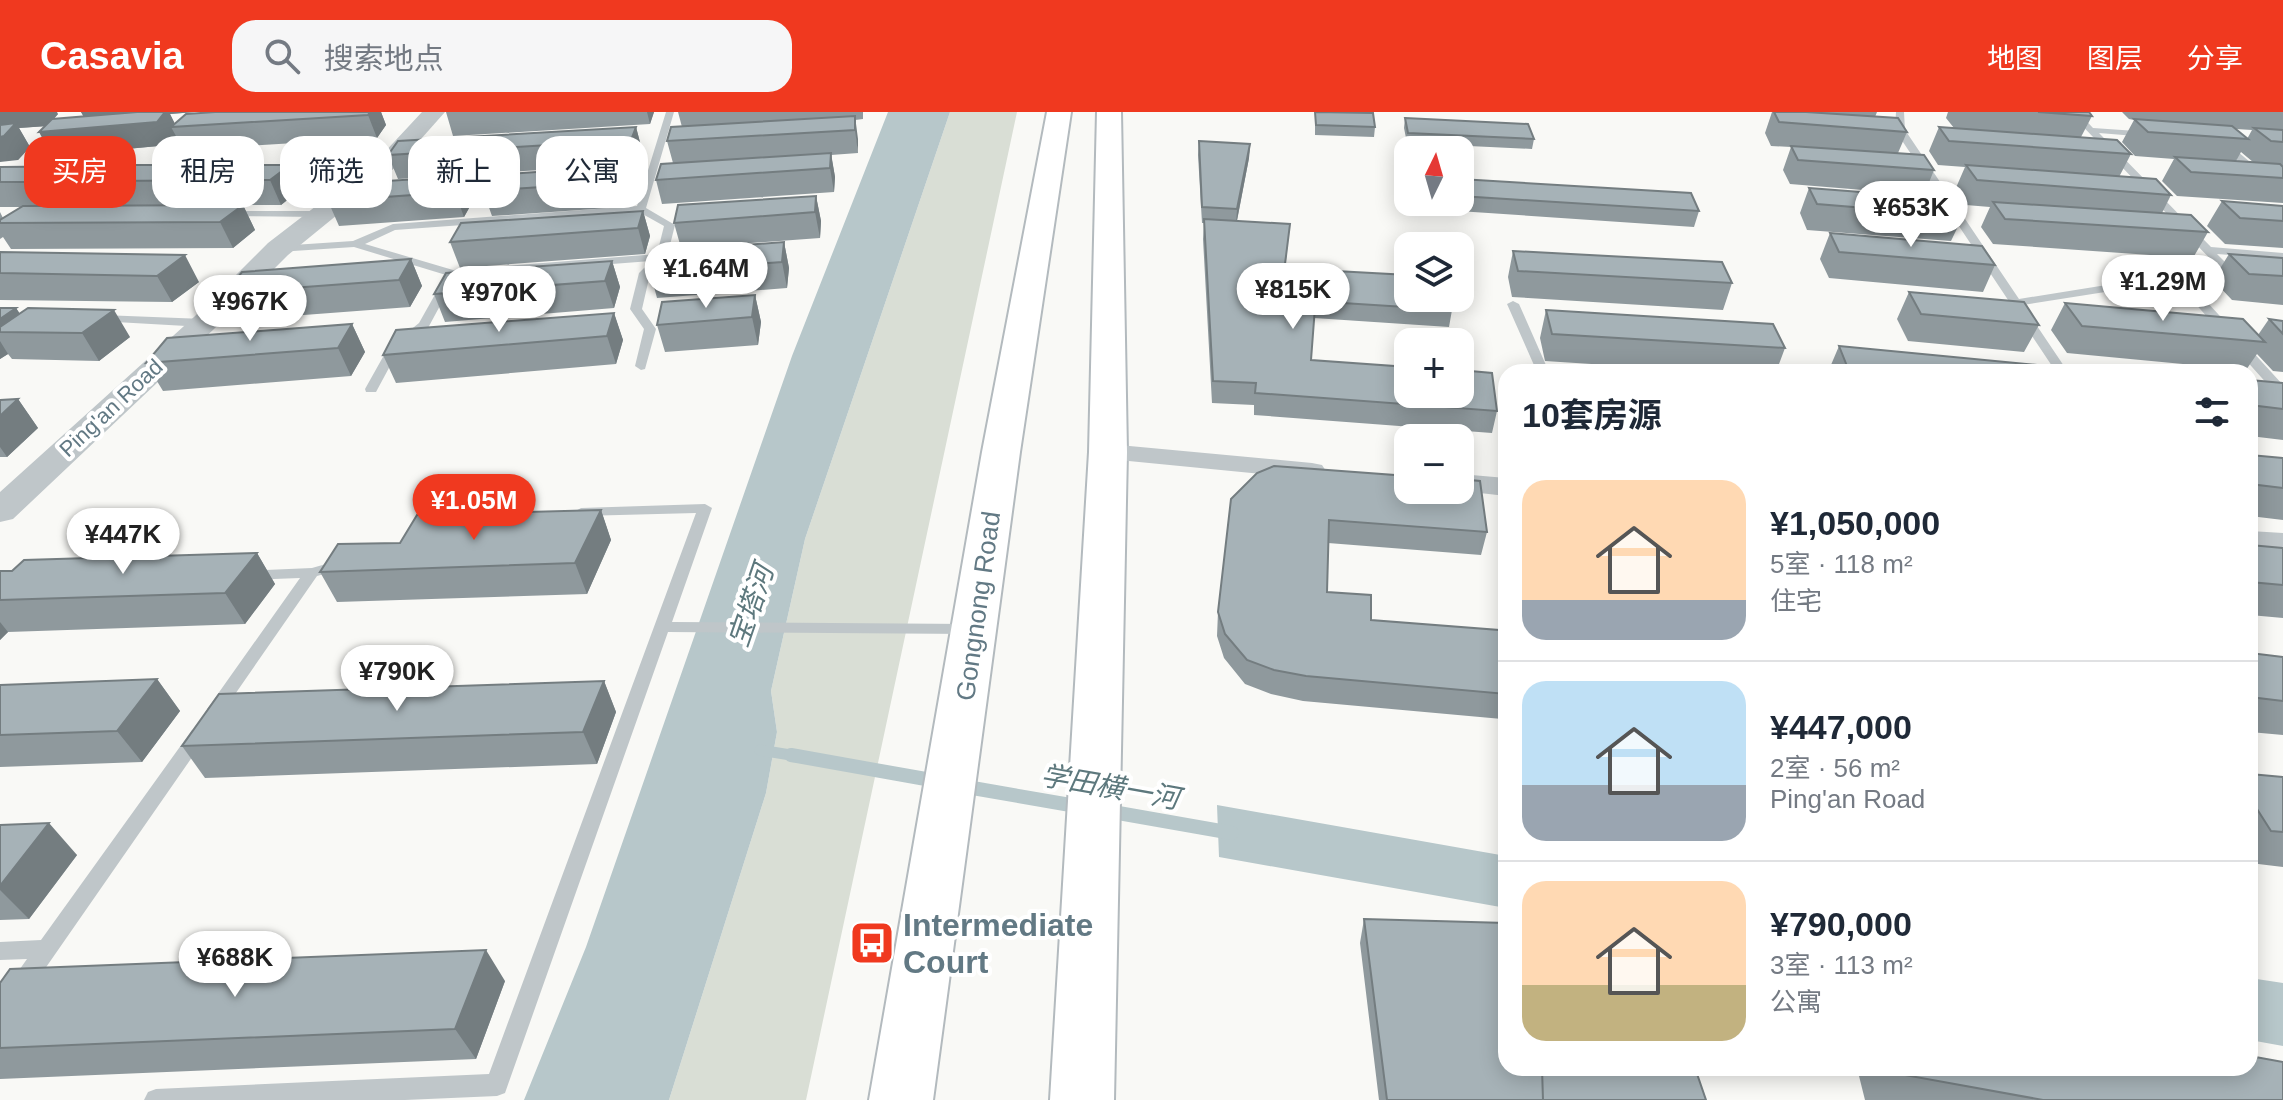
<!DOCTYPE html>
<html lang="zh">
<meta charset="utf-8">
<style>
:root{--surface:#fff;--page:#f6f6f7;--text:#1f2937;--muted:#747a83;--line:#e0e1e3;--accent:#f0391f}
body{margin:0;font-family:Arial,"Noto Sans SC",sans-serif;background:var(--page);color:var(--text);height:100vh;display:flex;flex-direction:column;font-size:30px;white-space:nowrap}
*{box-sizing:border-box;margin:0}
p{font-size:26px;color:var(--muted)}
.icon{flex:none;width:44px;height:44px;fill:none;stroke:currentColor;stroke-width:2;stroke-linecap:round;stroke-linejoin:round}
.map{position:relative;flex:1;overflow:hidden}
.details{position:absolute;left:1498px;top:252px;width:760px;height:712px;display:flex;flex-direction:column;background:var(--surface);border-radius:24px;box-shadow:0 4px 20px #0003}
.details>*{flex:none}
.guide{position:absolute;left:24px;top:24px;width:760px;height:72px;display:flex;gap:16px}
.needle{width:52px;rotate:5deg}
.fabs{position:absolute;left:1394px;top:24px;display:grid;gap:16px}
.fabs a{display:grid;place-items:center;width:80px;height:80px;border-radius:16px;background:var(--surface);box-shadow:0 4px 20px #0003;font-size:40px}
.price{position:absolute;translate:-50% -68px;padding:0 18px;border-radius:28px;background:#fff;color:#222;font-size:26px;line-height:52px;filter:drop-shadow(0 2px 4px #0008)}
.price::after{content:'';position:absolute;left:50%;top:48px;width:24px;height:18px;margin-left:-12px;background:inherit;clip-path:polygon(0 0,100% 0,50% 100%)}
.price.current{background:var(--accent);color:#fff}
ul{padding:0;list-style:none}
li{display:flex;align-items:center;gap:24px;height:200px;padding:0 24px}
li+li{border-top:2px solid var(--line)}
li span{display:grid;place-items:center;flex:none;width:224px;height:160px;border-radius:24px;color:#555}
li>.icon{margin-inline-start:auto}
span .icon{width:96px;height:96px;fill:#fffc;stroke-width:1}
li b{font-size:34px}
h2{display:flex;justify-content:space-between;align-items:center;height:96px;padding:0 24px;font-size:34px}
.pill{padding:0 28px;border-radius:24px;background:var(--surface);box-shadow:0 4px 20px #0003;font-size:28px;line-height:72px}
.pill.current{background:var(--accent);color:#fff}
header{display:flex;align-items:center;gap:48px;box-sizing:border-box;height:112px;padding:0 40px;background:var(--accent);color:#fff}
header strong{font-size:38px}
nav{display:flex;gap:44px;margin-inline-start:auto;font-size:28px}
.search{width:560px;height:72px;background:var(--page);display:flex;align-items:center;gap:20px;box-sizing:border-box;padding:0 28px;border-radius:24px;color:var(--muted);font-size:30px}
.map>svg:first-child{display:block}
.green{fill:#d9ded5}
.water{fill:#b7c7ca}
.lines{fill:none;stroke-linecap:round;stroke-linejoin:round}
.stream-far1{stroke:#b7c7ca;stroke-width:11}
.stream{stroke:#b7c7ca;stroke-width:14}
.primary-casing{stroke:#b3babe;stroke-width:4}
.service{fill:#bfc6c9;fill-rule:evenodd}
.minor{fill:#bfc6c9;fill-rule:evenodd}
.tertiary{fill:#bfc6c9;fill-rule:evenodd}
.primary{fill:#fff;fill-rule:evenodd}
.wall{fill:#8f999d;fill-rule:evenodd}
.shaded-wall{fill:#747d80}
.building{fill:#a6b2b7;stroke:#747d80;stroke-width:2}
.labels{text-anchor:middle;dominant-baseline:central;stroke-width:8;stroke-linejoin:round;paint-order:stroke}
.far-street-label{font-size:22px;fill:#627984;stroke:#fff}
.street-label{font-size:26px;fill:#627984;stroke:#fff}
.water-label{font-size:28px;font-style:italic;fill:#5d787d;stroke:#fff}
.near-poi-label{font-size:32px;font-weight:bold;fill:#627984;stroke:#fff;text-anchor:start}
</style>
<header>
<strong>Casavia</strong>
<div class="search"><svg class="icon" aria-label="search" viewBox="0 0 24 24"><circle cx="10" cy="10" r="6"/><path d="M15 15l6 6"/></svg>搜索地点</div>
<nav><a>地图</a><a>图层</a><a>分享</a></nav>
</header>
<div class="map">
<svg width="2283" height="988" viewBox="0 0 2283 988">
<rect width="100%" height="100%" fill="#f9f9f6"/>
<path class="green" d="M950 0H1017L806 988H669L766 681 777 620 771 579 805 427Z"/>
<path class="water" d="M888 0H950L805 427 771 579 777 620 766 681 669 988H524L586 835 792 244Z
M1217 693 1506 744V796L1219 745Z
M2250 866 2283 871V934L2250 928Z"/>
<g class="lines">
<path class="stream-far1" d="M760 638 803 645"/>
<path class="stream" d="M791 643 937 669
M961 674 1082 695
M1107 699 1232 721"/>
<g class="primary-casing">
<path id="primary" d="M1047 0H1071L1020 340 933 988H869L982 340Z
M1097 0H1121L1127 340 1114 988H1050L1089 340Z"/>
</g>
<path class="service" d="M666 0H674L646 96 675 113 667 145 650 162 642 197 656 217 645 257 641 258 635 254 644 217 630 197 639 161 651 149 456 164 428 216 397 241 376 280H366L365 277 388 236 419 211 446 163 354 135 278 140 273 137 278 134 353 129 393 112 637 94ZM639 100 664 114 657 142 453 158 365 132 395 118Z
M1896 0H1904L1905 18 2019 187 2218 155 2069 0H2078L2093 16 2151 20 2153 22 2148 25 2099 21 2211 135 2283 141V147L2217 142 2230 155V159L2186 167 2283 273V285L2278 284 2175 169 2023 193 2068 260H2056L1895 18Z
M2218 28H2224L2283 78V86L2218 32Z
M228 99H319L324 102 319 105 224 104V100Z
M1513 189 1519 192 1549 260H1537L1507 192Z
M102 203 204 207 210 211 204 215 98 209 96 207Z
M705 392 712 396 672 510 970 512 978 517 970 522 668 520 505 981 497 984 405 988H144L148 980 156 977 489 962 696 401 581 404 574 400 581 396Z
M340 448 348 453 345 456 317 464 222 601H210L207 597 210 593 300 466 249 468 241 463 244 459 312 456Z
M198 616 204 618 207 623 204 628 8 910 0 913V885L27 847 0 848V830L41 828 192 618Z"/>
<path class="minor" d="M1108 332 1312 351 1322 353 1326 359 1322 365 1312 367 1098 346 1094 340 1098 334Z
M1460 362 1506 366V384L1454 378H1460Z
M2250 419 2283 421V439L2250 437Z"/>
<path class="tertiary" d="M422 0H445L397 54 288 143 214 217 13 407 0 410V380L194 205 268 131 381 44Z"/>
<use href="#primary" class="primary"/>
</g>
<path class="wall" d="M0 0 58 2 53 7 84 5 81 0H195L170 2 175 12 215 0H381L386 13 377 26 183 38 176 24 169 33 52 44 46 14 19 16 30 35 18 48Z
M446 0H654L650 12 453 24Z
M678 0H863V7L855 8 858 41 831 43 835 65 834 80 662 92 656 68 673 51 667 29 682 15Z
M1315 0 1375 15 1374 25 1315 23Z
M1770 0H1877L1875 5 1907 20 1898 41 1934 58 1924 83 1790 72 1783 58 1791 35 1771 34 1765 21 1772 0Z
M1948 0H2089L2092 4 2081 25 2131 42 2119 65 2171 83 2162 101 2208 120 2193 146 1993 132 1981 115 1990 95 1966 93 1955 78 1965 55 1938 53 1929 39 1939 15 1954 16 1946 6Z
M2122 0H2283V91L2177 84 2162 69 2174 47 2135 44 2122 30 2134 8 2129 7ZM2236 17 2252 18 2247 27ZM2241 40 2253 50 2236 49Z
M1405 6 1534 27 1532 37 1407 31 1404 16Z
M636 15 642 38 637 52 398 67 388 43Z
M1199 29 1250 32 1249 46 1237 109 1290 112 1281 193 1296 194 1299 157 1452 198 1449 215 1314 206 1311 248 1497 299 1492 321 1254 303V293L1212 291 1203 127 1204 111H1202L1198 43Z
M290 53 301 77 281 93H243L255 118 233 136 11 137 3 125 0 127V100L3 106 21 95H0V55L110 67ZM113 81 120 93H94Z
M622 54 629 79 623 95 492 104 483 79Z
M464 64 473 89 464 105 339 114 328 89Z
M1460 67 1699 99 1694 115 1443 98 1442 90H1460Z
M1809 76 1963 104 1951 129 1807 118 1800 101Z
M816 84 821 109 820 126 681 136 674 111Z
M2222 89 2283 94V136L2225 132 2207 114Z
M643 99 650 124 645 142 460 156 450 130Z
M1830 121 1995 153 1983 180 1829 166 1820 147Z
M784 130 789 156 787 176 657 186 650 160Z
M1513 139 1732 171 1723 198 1512 185 1508 165Z
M0 140 199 170 172 190 0 188Z
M2229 142 2283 146V193L2232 188 2213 168Z
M411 147 422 174 410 195 239 208 225 181Z
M612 149 620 175 614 196 445 210 434 182Z
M1909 180 2039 213 2024 240 1908 229 1897 207Z
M755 183 761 210 758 233 665 240 657 213Z
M2065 191 2258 223 2269 207 2283 209V260L2273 259 2257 242 2246 258 2067 241 2051 218Z
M0 196H16L20 202 130 225 99 249 12 247 8 242 0 247Z
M1546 198 1785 236 1776 260H1715L1545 249 1540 226Z
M614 201 623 228 616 252 396 271 383 243Z
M352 212 365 240 351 264 163 279 146 251Z
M1839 234 2070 260H1828Z
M2250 268 2283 271V328L2250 324Z
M18 287 38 316 7 345H0V288Z
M2250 343 2283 346V408L2250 404Z
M1231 387 1487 420 1481 443 1328 431 1327 480 1371 508 1506 567V590L1502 607 1303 589 1271 582 1245 572 1224 546 1217 524 1218 500Z
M601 398 611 428 587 482 337 490 320 460 400 431Z
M2250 433 2283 436V506L2250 503Z
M257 441 275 472 245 512 8 520 0 528V488Z
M2250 541 2283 545V623L2250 620Z
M157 567 180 599 142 650 0 655V573Z
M604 569 616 600 597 652 205 666 182 634Z
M2250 662 2283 665V755L2250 751Z
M0 713 77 743 29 807 0 808Z
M1364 807 1506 956 1706 988H1379L1360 831Z
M505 869 476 947 0 967V871Z
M1857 956H2250L2283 988H1865Z"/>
<path class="shaded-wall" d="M0 0H57L58 2 48 14 19 16 30 35 18 48 0 50Z
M81 0H195L170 2 176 14 171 15 176 24 169 33 52 44 39 20 87 10Z
M370 0H381L386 13 377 26 368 3Z
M647 0H654L650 12Z
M855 4 858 27V41L855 18Z
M636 15 642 38 637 52 631 28Z
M1250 32 1249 46 1236 113 1237 97Z
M831 41 835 65 834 80 830 56Z
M290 53 301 77 281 93 270 68Z
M103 54 111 69H107L113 81 93 94 78 70Z
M622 54 629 79 623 95 616 70Z
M464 64 473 89 464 105 455 80Z
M816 84 821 109 820 126 815 100Z
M243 93 255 118 233 136 220 110Z
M643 99 650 124 645 142 638 116Z
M784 130 789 156 787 176 782 150Z
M185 143 199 170 172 190 157 164Z
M411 147 422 174 410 195 399 168Z
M612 149 620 175 614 196 605 169Z
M755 183 761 210 758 233 752 205Z
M16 196 32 220H0V207Z
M114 198 130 225 99 249 82 221Z
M614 201 623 228 616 252 607 224Z
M352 212 365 240 351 264 338 236Z
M0 229 8 242 0 247Z
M18 287 38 316 7 345 0 335V304Z
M601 398 611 428 587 482 575 451Z
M257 441 275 472 245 512 225 481Z
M0 510 8 520 0 528Z
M157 567 180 599 142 650 117 619Z
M604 569 616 600 597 652 583 620Z
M49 711 77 743 29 807 0 778V774Z
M486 838 505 869 476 947 455 917Z"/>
<path class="building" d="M137 0H165L157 10 39 20 52 7Z
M215 0H370L368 3 171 15 186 2Z
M1315 0 1373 1 1375 15 1316 13Z
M1774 0H1806L1898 6 1907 20 1779 10Z
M2038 0H2089L2092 4Z
M855 4V18L667 29 671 15Z
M1405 6 1528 12 1534 27 1408 21Z
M2134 7 2232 14 2248 27 2148 20Z
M16 11 4 24 0 25V13Z
M636 15 631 28 388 43 398 29Z
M1939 15 2117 28 2131 42 1949 29Z
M2254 16 2283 18V30L2271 29Z
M1199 29 1250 32 1237 97 1202 95Z
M1791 34 1924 43 1934 58 1798 48Z
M831 41 830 56 656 68 661 52Z
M2175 45 2280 52 2283 55V66L2191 60Z
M131 53H290L270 68 107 69Z
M1966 53 2156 67 2171 83 1977 68Z
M103 54 78 70H0V55Z
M622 54 616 70 483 79 492 63Z
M464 64 455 80 328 89 340 72Z
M1460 67 1691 81 1699 99 1460 84Z
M1809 76 1951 87 1963 104 1817 92Z
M816 84 815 100 674 111 678 93Z
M2222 89 2283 94V109L2240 106Z
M1993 90 2191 103 2208 120 2005 107Z
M243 93 220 110 0 111V108L23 94Z
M643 99 638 116 450 130 461 111Z
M1204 107 1290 112 1280 192 1315 195 1311 248 1408 255V282H1460V258L1492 261 1497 299 1255 281 1256 271 1213 269Z
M1830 121 1982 134 1995 153 1839 140Z
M784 130 782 150 650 160 655 140Z
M1513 139 1722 150 1732 171 1518 159Z
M0 140 185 143 157 164 0 161Z
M2229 142 2283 146V164L2249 162Z
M411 147 399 168 225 181 242 160Z
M612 149 605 169 434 182 446 161Z
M1299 157 1408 163V186H1451L1452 198 1296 188Z
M1909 180 2024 190 2039 213 1921 202Z
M755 183 752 205 657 213 662 190Z
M2065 191 2243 207 2265 230 2082 214Z
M0 196H16L0 207Z
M28 196 114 198 82 221 0 220V215Z
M1546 198 1773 212 1785 236 1552 222Z
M614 201 607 224 383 243 396 218Z
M2269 207 2283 209V222Z
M352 212 338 236 146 251 167 226Z
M1839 234 2068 256 2070 260 1849 259Z
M2110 255 2163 260H2113Z
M2250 268 2283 271V297L2250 293Z
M18 287 0 304V288Z
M2250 343 2283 346V376L2250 372Z
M1274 354 1408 364V378H1460V367L1480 369 1487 420 1329 408 1327 480 1371 483V508L1499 518 1506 567V582L1306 564 1274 558 1247 548 1225 522 1218 500 1231 387 1257 361Z
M601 398 575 451 320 460 338 432 400 431 417 403Z
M2250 433 2283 436V473L2250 470Z
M257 441 225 481 0 488V459H12L24 448Z
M2250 541 2283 545V589L2250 585Z
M157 567 117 619 0 623V573Z
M604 569 583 620 182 634 219 582Z
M2250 662 2283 665V720L2271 719 2250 686Z
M49 711 0 774V713Z
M1364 807 1506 811V956H1542L1543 988H1387Z
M486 838 455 917 0 936V871L10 857Z
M2250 944 2283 950V988H2043L1888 960 1887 956H2250Z
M1542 956H1695L1706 988H1543Z"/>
<defs>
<g id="bus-square" transform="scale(2.3)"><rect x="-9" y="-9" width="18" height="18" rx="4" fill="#f0391f" stroke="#fff"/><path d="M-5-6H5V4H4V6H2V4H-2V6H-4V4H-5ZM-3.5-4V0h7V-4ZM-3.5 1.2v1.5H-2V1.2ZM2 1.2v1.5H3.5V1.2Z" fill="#fff"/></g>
</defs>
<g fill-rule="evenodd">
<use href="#bus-square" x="872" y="831"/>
</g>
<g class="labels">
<g class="far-street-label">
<text transform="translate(111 296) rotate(-43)">Ping'an Road</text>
</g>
<g class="street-label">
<text transform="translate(978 494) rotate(-82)">Gongnong Road</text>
</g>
<g class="water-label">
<text transform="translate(751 494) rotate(-71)">宝塔河</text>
<text transform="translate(1110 675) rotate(10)">学田横一河</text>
</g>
<g class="near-poi-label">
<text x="903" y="813">Intermediate<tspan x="903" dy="37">Court</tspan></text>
</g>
</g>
</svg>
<div class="fabs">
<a><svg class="needle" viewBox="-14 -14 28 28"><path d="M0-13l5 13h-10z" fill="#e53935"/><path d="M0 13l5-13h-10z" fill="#747a83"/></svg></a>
<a><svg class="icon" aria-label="layers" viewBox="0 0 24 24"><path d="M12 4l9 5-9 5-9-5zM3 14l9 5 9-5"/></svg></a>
<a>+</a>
<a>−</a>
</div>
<b class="price" style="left:1911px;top:137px">¥653K</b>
<b class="price" style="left:706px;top:198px">¥1.64M</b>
<b class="price" style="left:2163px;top:211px">¥1.29M</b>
<b class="price" style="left:1293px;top:219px">¥815K</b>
<b class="price" style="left:499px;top:222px">¥970K</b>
<b class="price" style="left:250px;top:231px">¥967K</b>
<b class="price current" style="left:474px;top:430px">¥1.05M</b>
<b class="price" style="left:123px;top:464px">¥447K</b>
<b class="price" style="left:397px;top:601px">¥790K</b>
<b class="price" style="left:235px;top:887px">¥688K</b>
<div class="guide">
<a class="pill current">买房</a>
<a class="pill">租房</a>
<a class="pill">筛选</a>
<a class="pill">新上</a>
<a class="pill">公寓</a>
</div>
<section class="details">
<h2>10套房源<svg class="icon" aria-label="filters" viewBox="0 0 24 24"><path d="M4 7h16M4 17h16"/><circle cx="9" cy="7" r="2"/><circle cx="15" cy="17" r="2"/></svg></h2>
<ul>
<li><span style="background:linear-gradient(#ffd9b3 75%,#9aa5b1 0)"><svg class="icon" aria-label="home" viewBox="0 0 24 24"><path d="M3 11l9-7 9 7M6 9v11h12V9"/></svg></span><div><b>¥1,050,000</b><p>5室 · 118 m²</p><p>住宅</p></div></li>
<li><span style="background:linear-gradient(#bfe0f5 65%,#9aa5b1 0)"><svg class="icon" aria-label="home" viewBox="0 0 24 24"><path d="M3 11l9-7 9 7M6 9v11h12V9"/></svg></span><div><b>¥447,000</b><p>2室 · 56 m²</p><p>Ping'an Road</p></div></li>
<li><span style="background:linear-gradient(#ffd9b3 65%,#c2b280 0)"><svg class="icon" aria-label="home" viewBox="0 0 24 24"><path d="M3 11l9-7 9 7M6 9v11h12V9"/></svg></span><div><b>¥790,000</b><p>3室 · 113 m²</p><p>公寓</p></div></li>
</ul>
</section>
</div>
